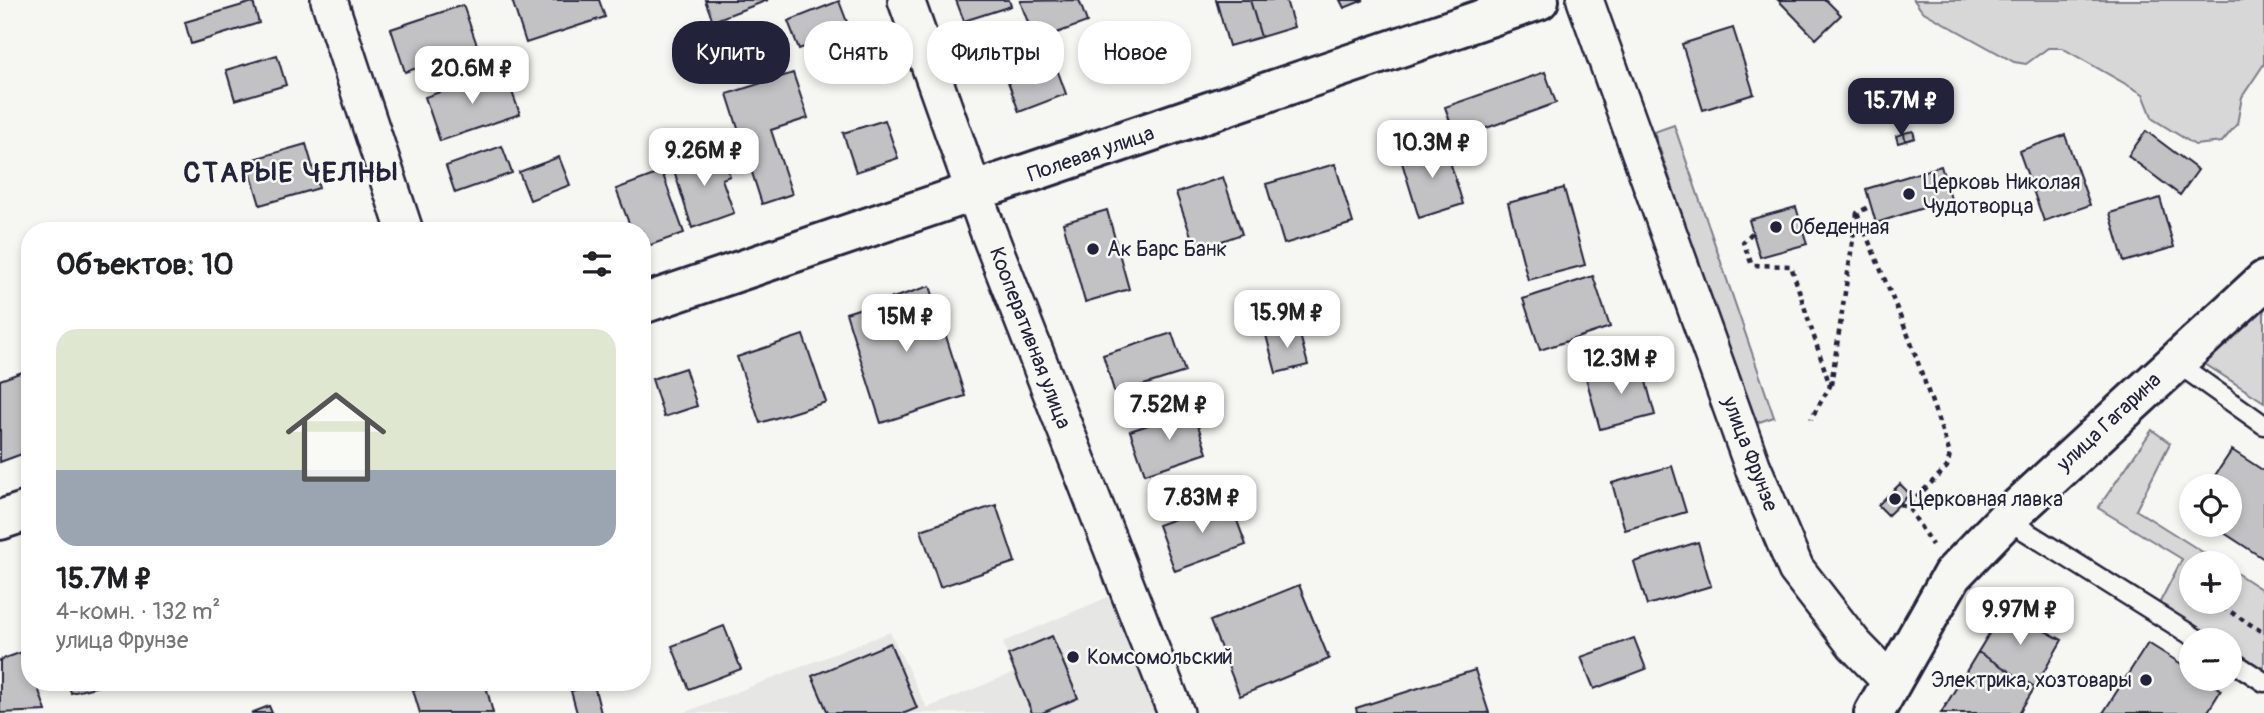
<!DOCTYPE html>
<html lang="ru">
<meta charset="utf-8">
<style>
:root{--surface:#fff;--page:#f2f2f2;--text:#202124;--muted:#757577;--accent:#22223b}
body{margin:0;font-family:Pangolin,sans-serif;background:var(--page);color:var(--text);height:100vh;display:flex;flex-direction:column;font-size:26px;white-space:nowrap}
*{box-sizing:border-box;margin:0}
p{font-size:23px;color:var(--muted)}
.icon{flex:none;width:38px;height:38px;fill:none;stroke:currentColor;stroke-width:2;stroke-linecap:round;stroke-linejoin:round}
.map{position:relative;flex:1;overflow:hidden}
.drawer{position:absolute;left:21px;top:222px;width:630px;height:469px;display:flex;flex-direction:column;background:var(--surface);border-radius:28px;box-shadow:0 4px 10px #0003}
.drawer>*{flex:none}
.hud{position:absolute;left:672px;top:21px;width:665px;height:63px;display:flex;gap:14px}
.tools{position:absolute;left:2179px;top:474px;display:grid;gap:14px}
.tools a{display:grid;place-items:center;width:63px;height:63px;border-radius:50%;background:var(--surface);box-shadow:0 4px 10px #0003;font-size:35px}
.price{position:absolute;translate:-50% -60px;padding:0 16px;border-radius:14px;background:#fff;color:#222;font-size:23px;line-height:46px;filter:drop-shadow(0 2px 4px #0008)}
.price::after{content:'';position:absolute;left:50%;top:42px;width:21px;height:16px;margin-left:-10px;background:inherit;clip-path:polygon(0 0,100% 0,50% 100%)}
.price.current{background:var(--accent);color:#fff}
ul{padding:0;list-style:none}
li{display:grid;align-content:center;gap:14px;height:371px;padding:0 35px}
li span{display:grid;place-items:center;height:217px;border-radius:21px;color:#555}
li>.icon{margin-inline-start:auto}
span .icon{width:126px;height:126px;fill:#fffc;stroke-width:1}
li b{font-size:30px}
h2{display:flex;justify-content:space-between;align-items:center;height:84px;padding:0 35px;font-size:30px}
.pill{padding:0 24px;border-radius:28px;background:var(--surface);box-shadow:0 4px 10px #0003;font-size:24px;line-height:63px}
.pill.current{background:var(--accent);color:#fff}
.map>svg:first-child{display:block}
.built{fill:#e6e6e4}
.green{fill:#d7d7d7;stroke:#7c7c89;stroke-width:2}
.building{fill:#c2c2c4;stroke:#22223b;stroke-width:2}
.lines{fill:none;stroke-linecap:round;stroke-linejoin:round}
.service-casing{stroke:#22223b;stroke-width:23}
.minor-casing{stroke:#22223b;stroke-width:40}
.tertiary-casing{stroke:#22223b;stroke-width:44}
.path{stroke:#22223b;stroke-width:4.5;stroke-dasharray:5 5;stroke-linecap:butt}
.service{stroke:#f6f6f2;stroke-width:18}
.minor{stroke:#f6f6f2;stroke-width:35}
.tertiary{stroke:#f6f6f2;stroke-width:38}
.poi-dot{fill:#22223b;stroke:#f6f6f2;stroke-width:2.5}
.labels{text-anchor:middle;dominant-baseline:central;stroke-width:5;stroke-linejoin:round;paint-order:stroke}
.street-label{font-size:21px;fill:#22223b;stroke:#f6f6f2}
.poi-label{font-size:21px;fill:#22223b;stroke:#f6f6f2;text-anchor:start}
.district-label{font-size:28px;font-weight:bold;letter-spacing:2px;fill:#22223b;stroke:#f6f6f2}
</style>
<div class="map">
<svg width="2264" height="713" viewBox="0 0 2264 713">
<rect width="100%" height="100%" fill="#f6f6f2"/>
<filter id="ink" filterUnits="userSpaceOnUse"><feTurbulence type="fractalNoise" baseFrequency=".0143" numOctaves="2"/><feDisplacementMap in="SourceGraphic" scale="14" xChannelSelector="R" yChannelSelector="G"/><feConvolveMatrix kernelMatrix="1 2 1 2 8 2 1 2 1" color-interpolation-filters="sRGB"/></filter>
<g filter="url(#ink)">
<path class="built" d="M1115 594 1160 713H683L890 632 927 708 1013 673 1003 642Z"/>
<path class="green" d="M1914 0H2264V64L2242 97 2237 124 2222 142 2195 145 2153 119 2143 94 2062 48H2048L2026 64 2014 62 1922 11Z
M1674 125 1774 417 1753 424 1654 132Z
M2264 307V402L2202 362Z
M2152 430 2170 443 2136 510 2220 563 2191 564V602H2230V569L2264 591V671L2230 649V640H2216L2159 604 2182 559 2098 508Z"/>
<path class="building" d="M512 0H599L605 17 526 43Z
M705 0H768L713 21Z
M956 0H1009L1011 6 964 21Z
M1079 0 1087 22 1035 41 1020 1Z
M1216 0H1250L1261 37 1229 46Z
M1250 0H1286L1294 27 1261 37Z
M1340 0H1364L1344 8Z
M1778 0H1826L1841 15 1816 39Z
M839 1 850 30 799 49 788 21Z
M253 2 259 23 191 44 185 22Z
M463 5 478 48 405 72 391 29Z
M1733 28 1754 94 1703 110 1682 44Z
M277 55 286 85 235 100 226 70Z
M1053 58 1066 94 1019 112 1006 76Z
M504 70 520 114 440 141 425 97Z
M1545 72 1556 103 1456 139 1445 107Z
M793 73 808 118 771 130 792 194 762 204 727 94Z
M885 120 898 158 856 172 843 133Z
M1913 131 1915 138 1905 141 1904 133Z
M2146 131 2198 170 2180 195 2128 156Z
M1904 133 1905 141 1898 143 1896 136Z
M2065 135 2090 205 2044 221 2019 151Z
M1444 142 1463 204 1419 218 1400 156Z
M306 144 319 188 260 205 247 161Z
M502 146 512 173 455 193 446 166Z
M720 150 730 176 722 179 734 213 692 228 673 167Z
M559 157 570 185 530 200 519 172Z
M1335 164 1353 223 1284 244 1266 184Z
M1941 166 1951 199 1876 223 1866 189Z
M662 172 684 233 642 248V231H632L616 189Z
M1223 177 1242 234 1196 250 1176 193Z
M1564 188 1585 265 1528 280 1508 203Z
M2160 198 2174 247 2124 262 2110 213Z
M1796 207 1807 244 1760 257 1749 220Z
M1107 210 1129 289 1085 302 1063 223Z
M1593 276 1610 327 1540 350 1523 299Z
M930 286 965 396 881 423 846 313Z
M1298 327 1308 365 1276 373 1266 335Z
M1172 333 1185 372 1115 394 1103 355Z
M803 335 826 402 760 423 737 357Z
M1641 363 1655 415 1600 429 1586 378Z
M685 368 697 406 664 417 652 379Z
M25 371 30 384V451L0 462V380Z
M1193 410 1207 453 1145 474 1130 431Z
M2232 450 2264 471V559L2212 525H2230V486H2208Z
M1672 466 1686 512 1625 530 1612 483Z
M1900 484 1910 494 1888 515 1878 505Z
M1229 499 1246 545 1175 571 1158 525Z
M996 505 1015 562 940 587 921 530Z
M1698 542 1711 586 1647 605 1634 562Z
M1299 585 1329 659 1240 696 1210 621Z
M2004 609 2062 640 2035 687 1978 652Z
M724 626 741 669 689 689 672 646Z
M1052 636 1078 698 1042 713H1032L1008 655Z
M1634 638 1646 669 1594 689 1581 657Z
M890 643 917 708 905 713H828L812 676Z
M2148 643 2191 670V679H2205L2221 690 2207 713H2103Z
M25 651 30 666V682H36L46 711 0 713V660Z
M1978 652 2035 687 2019 713H1941Z
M1475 670 1489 713H1357L1356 708Z
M68 682H102L103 685 71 693Z
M440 682H485L493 713H420L413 690Z
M594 685 601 713H577L571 691Z
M269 706 272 713H251Z"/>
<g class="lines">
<g class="service-casing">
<path id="service" d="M2174 361 2264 425
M2006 519 2199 640
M2230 660 2264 682"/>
</g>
<g class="minor-casing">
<path id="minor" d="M329 0 405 231
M906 0 988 231 1176 713
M1585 0 1752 465 1796 569 1854 644 1891 682"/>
</g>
<g class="tertiary-casing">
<path id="tertiary" d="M642 304 1539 0
M0 520 30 510
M1874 713 1952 575 2006 519 2264 281"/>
</g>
<path class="path" d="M1857 213 1910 340 1950 454 1947 467 1906 508
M1752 233 1743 242 1752 265 1791 266 1830 386 1811 419
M1831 385 1857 213 1871 206
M1900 504 1910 510 1932 545
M2202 609H2226L2264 633"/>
<use href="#service" class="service"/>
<use href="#minor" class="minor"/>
<use href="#tertiary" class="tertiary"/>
</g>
</g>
<g class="poi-dot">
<circle cx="1909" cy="194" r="7"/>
<circle cx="1776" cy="227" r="7"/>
<circle cx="1093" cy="249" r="7"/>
<circle cx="1895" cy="499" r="7"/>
<circle cx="1073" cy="657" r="7"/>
<circle cx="2146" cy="680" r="7"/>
</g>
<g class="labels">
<g class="street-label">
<text transform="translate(1091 154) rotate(-19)">Полевая улица</text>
<text transform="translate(1030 338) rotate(69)">Кооперативная улица</text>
<text transform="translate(2109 422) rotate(-43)">улица Гагарина</text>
<text transform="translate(1750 454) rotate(69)">улица Фрунзе</text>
</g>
<g class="poi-label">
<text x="1923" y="182">Церковь Николая<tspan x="1923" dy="24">Чудотворца</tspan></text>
<text x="1790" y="227">Обеденная</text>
<text x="1107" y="249">Ак Барс Банк</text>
<text x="1909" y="499">Церковная лавка</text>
<text x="1087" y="657">Комсомольский</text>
<text x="2132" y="680" text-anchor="end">Электрика, хозтовары</text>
</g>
<g class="district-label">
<text x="291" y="173">СТАРЫЕ ЧЕЛНЫ</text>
</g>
</g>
</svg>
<div class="tools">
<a><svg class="icon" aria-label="locate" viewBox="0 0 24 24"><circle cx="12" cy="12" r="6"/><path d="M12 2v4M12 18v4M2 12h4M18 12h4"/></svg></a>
<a>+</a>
<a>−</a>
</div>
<b class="price" style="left:472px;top:106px">20.6M ₽</b>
<b class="price current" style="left:1901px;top:138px">15.7M ₽</b>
<b class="price" style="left:1432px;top:180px">10.3M ₽</b>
<b class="price" style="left:704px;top:188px">9.26M ₽</b>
<b class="price" style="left:1287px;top:350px">15.9M ₽</b>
<b class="price" style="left:906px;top:354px">15M ₽</b>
<b class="price" style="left:1621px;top:396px">12.3M ₽</b>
<b class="price" style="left:1169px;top:442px">7.52M ₽</b>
<b class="price" style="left:1202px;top:535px">7.83M ₽</b>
<b class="price" style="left:2020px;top:647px">9.97M ₽</b>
<div class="hud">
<a class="pill current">Купить</a>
<a class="pill">Снять</a>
<a class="pill">Фильтры</a>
<a class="pill">Новое</a>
</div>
<section class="drawer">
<h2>Объектов: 10<svg class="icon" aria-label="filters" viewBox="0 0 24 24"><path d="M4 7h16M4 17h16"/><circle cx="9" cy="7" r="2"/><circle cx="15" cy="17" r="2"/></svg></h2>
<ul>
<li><span style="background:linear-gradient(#dfe7d0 65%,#9aa5b1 0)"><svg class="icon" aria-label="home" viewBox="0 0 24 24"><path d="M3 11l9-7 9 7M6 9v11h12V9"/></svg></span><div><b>15.7M ₽</b><p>4-комн. · 132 m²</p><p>улица Фрунзе</p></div></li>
</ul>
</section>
</div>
